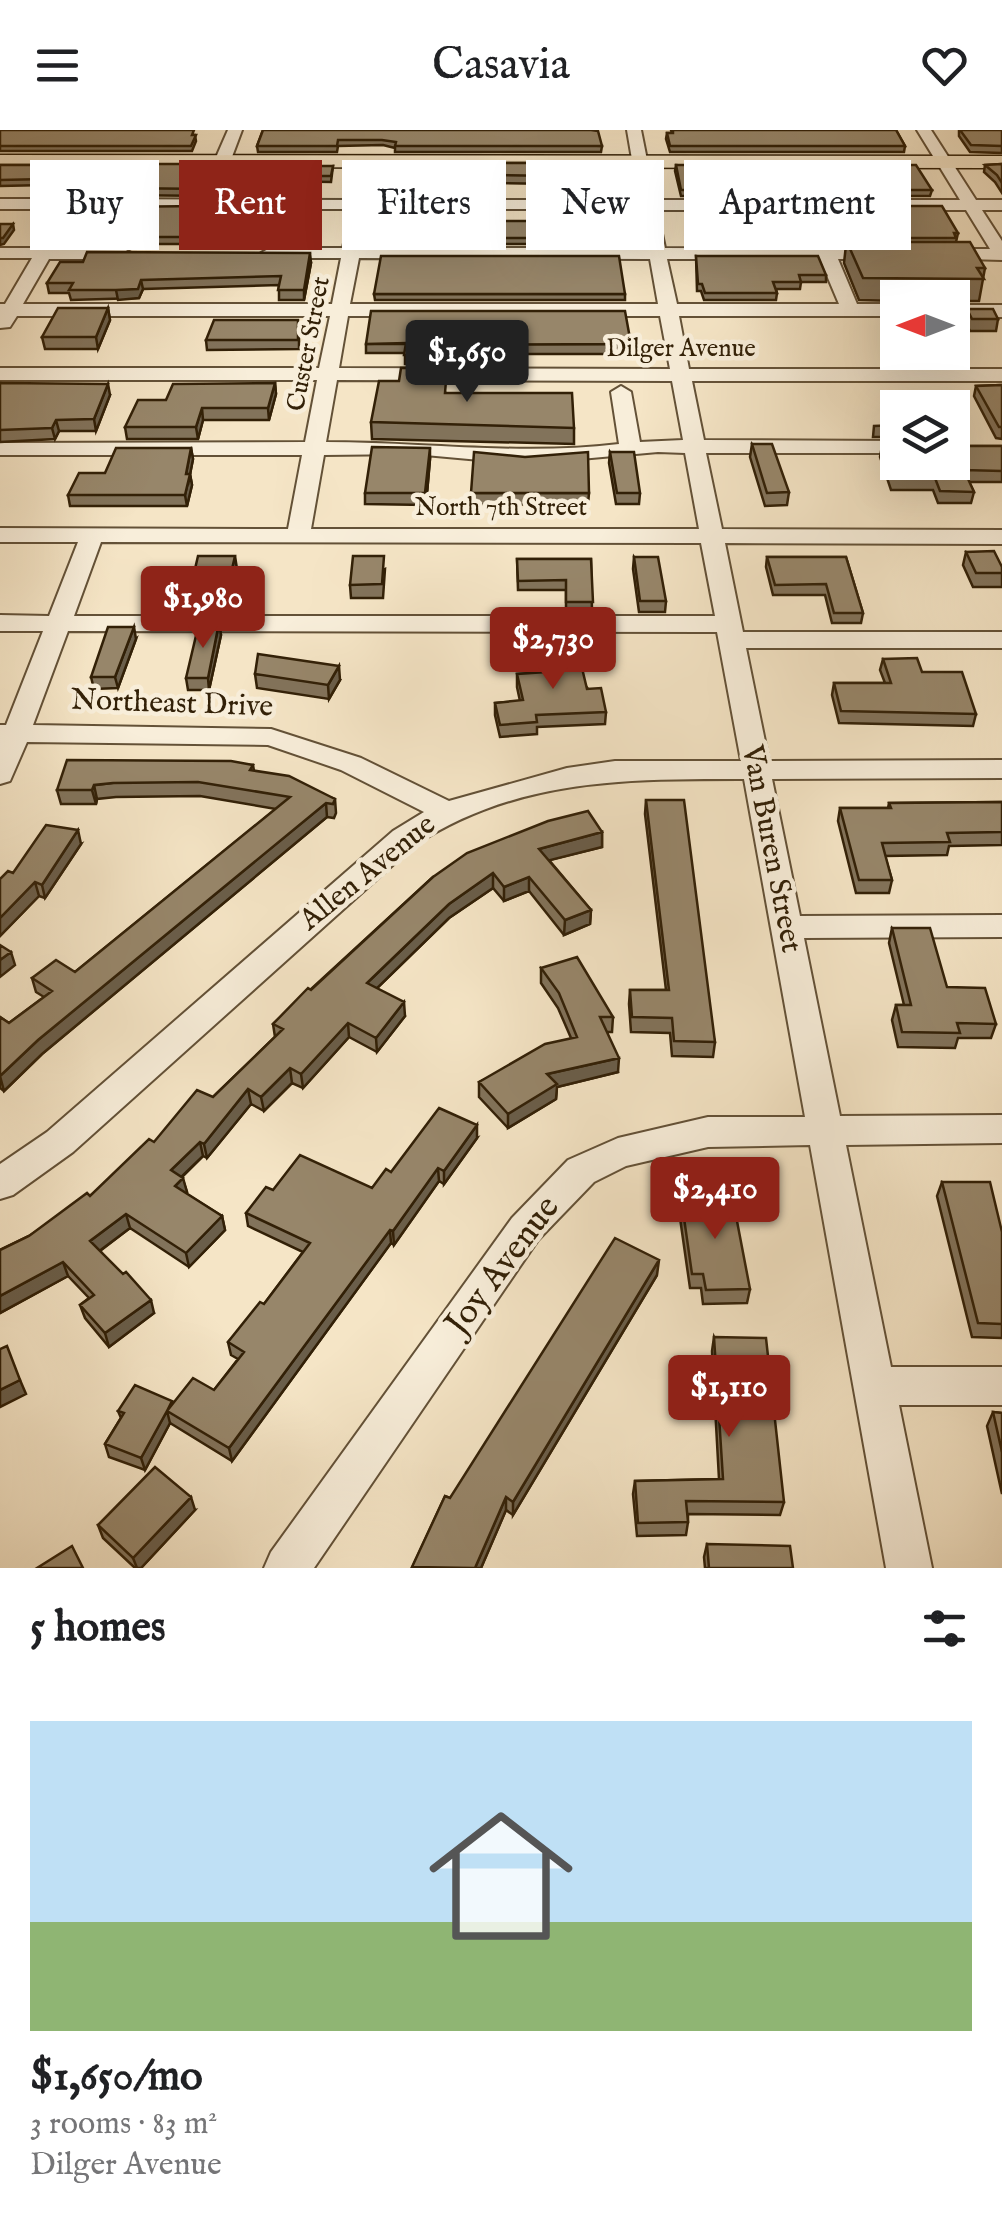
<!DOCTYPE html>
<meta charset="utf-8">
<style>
:root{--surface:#fff;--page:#f2f2f2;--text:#202124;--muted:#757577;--accent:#8f2418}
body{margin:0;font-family:"IM FELL English",serif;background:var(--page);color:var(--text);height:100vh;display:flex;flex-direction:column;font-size:38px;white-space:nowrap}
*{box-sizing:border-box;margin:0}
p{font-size:32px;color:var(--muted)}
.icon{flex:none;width:55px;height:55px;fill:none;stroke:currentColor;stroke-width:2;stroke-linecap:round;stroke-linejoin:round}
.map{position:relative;height:1438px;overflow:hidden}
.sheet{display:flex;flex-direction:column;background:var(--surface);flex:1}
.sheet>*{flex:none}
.hud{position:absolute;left:30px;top:30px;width:942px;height:90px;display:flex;gap:20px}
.needle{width:65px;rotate:270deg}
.controls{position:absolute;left:880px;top:150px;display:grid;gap:20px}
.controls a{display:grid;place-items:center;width:90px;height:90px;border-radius:0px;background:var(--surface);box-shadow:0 10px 40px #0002;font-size:50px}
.price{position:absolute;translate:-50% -85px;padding:0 22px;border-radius:10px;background:var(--accent);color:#fff;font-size:32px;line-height:65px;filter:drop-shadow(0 2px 5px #0008)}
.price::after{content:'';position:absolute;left:50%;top:60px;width:30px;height:22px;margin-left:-15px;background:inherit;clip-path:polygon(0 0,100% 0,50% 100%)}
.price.selected{background:#222;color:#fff}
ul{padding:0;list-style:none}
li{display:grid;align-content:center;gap:20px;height:530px;padding:0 30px}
li span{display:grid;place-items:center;height:310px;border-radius:0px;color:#555}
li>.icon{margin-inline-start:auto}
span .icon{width:180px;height:180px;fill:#fffc;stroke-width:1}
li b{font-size:42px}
h2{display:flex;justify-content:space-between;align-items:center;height:120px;padding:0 30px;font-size:42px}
.tag{padding:0 35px;border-radius:0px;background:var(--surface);box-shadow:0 10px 40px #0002;font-size:35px;line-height:90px}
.tag.selected{background:var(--accent);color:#fff}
header{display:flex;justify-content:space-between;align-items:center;height:130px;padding:0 30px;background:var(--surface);font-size:45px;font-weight:600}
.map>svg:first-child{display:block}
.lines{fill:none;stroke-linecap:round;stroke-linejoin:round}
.minor-casing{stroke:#635137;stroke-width:4}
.major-casing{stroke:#322007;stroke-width:3}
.minor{fill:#f8eeda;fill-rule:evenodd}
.major{fill:#f5e5c6;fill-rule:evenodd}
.wall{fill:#82735b;stroke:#322007;stroke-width:2.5}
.shaded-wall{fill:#6a5e4a;stroke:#322007;stroke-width:2.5}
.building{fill:#97866a;stroke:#322007;stroke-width:2.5}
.labels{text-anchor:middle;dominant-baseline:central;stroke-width:9;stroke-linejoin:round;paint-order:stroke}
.far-street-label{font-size:25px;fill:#322007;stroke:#f8eeda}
.street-label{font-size:30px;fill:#322007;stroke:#f8eeda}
.near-street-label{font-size:35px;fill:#322007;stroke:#f8eeda}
</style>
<header><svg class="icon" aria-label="menu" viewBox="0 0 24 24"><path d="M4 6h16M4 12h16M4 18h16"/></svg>Casavia<svg class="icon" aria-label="heart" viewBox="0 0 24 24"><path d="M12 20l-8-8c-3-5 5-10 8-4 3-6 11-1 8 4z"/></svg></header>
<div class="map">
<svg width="1002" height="1438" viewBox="0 0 1002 1438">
<rect width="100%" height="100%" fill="#f5e5c6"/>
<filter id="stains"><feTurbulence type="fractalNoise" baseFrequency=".002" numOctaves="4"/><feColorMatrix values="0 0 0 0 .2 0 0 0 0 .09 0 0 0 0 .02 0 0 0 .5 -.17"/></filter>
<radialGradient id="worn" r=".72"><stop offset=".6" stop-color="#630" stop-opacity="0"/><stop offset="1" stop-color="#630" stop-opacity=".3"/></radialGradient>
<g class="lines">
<g class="minor-casing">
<path id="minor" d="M228 0H242L230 32 222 37 214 32Z
M627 0H641L655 70H960L917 0H931L976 70H1002V80H982L1002 111V130L929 128 926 124 935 119H990L966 80H657L665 118 884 119 893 124 884 129H838L857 174H898V186H679L689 239H1002V251H692L704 310 898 311V323H706L722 399 1002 400V414L725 413 743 502H1002V518H746L769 631 1002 630V648L772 649 800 786 1002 785V807L804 808 840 986 1002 985V1013L846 1015 891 1237H1002V1275H899L932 1438H886L810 1015 708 1017 626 1036 594 1052 538 1110 314 1438H264L271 1422 512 1088 568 1030 618 1008 708 987H805L744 649C626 649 517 648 415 715L73 1022 13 1065 0 1069V1034L47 1002 393 701 424 682 341 640 268 615 27 612 10 651 0 654V595H6L43 501H0V485L49 486 78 412H0V398L288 399 302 325H0V313L305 312 317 250H0V238H319L330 186H17L10 197 0 198V174H5L32 128H0V118H38L61 79H0V69H67L92 28 97 26 105 31 83 69 353 70 360 32 368 27 376 32 369 70H639ZM77 79H351L343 118H270L261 123 270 128H341L332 174H23L49 129H124L133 124 124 119 55 118ZM367 79H641L648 118H360ZM359 128 650 129 658 174H350ZM667 129H820L839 174H677ZM348 186H660L670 239 339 238ZM337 250 672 251 683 310 640 312 631 262 621 256 611 262 619 314C521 326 424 312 326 312ZM658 322 685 323 699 399H311L324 325 414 324 525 334ZM101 412 701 413 715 486H74ZM68 501 717 502 741 631H615L567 638 449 671 361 628 271 599 33 595Z
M952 175H1002V187H952Z"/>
</g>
<g class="major-casing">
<path id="major" d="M0 25 1002 26V38L0 37Z"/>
</g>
<use href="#minor" class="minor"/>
<use href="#major" class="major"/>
</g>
<path class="wall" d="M0 0 195 5 196 11 192 21H0Z
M263 0 602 16 601 22H395V18L383 15 338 16 337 22H258L257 16Z
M671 0H896L905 16 904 22H670L666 9 667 3H672Z
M959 0H1002V23L970 22 959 6Z
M391 33H606L611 58V66H554V54L443 52V66H394V62H388L387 53Z
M1002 34V63L995 52 984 42 985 35Z
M0 35H57L58 41 46 55 0 56Z
M676 35 932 60 930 66H681L675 41Z
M333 36 331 52 271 51 268 57H243L242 52Z
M229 41 214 66 113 65 112 58Z
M687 76 958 103 956 112 985 138 979 171H952V168H898V171L859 170 844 133 846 115H692L686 84Z
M103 77 203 83 197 93 318 92 319 99 314 114H96L95 107 106 84H104Z
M501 91 616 108V114H385L384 108Z
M696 126 826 145V152H801L800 159H776L777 163 776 170H704L701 161H697Z
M311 133 304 170H279V155L143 159 139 168 71 170 69 163H49L47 153Z
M374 164H625V170H375Z
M108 178 110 190 98 219H45L42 207Z
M967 179 998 189 996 201H970L965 191Z
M299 200V219L207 220 206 210Z
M366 214H631L630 224H427L426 234H405V223H366Z
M423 251 446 263 574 298V314L372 309 371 292Z
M0 253 110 265 96 301H59L55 309 0 312Z
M275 253 276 264 269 290H203L198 309H127L125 297 166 270Z
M1002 255V309L996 308 974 266 976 256Z
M898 295V307H873L874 296Z
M752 314 789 362 787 375 765 376 750 327Z
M882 316H1002V352H969L974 362 971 373H938L933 360H891L880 327Z
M191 318 193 329 190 344 192 355 187 376H70L68 365 105 343Z
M610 322 640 363 639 374H616L609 333Z
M430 329 426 375 365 374V363Z
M471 363H589L588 375 471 374Z
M966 422 1002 437V457H973L963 435Z
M634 427 666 471 665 482H639L633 439Z
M767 427H846L863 483 861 493H832L825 465H773L766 437Z
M517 429H591L592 482H566V460H518Z
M237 439 231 465H194L192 452Z
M385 439 383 468H351L350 455Z
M219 493 221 505 209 560H188L186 548Z
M136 509 118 558 94 559 91 547Z
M553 514 606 582 605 594 537 597V604L500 607 495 585V573L520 571 517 557V544L557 542 553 526Z
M883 529 922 542 976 584 973 596 839 593 832 565 834 553H885L880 540Z
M255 544 340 550 329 569 257 558Z
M253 635 254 641 335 669 336 683 334 688 327 687 42 924 4 961 0 958V887L9 893 44 867 36 862 32 848 75 842 276 679 200 666 116 667 97 669 96 674H61L57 660Z
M646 670 715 912 713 927 672 926 670 903 631 902 629 874 630 860H666L645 684Z
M1002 672V715L949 716 947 725 885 726 892 750 889 763H856L838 691 840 678H888L889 673Z
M602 702V717L549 730 591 780 590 794 564 805 529 761 504 771 493 758 449 788 377 858 405 886 377 922 349 907 303 958 292 953 264 981 251 974 207 1028 203 1026 182 1047 187 1062 185 1063 222 1086 225 1100 189 1137 130 1098 100 1121 154 1183 109 1217 85 1188 80 1175 89 1168 68 1146 0 1183V1120L29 1106 90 1066 154 1012 213 967 275 907 273 894 433 747Z
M81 714 45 768 39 766 0 806V749Z
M892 798 947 857 996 894 991 908H958L955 918 898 917 892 890 896 875H904L889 813Z
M541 838 613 887 612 902H607L618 942 557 957 556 969 508 998 479 967V952L571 908 558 878 541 853Z
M477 1008 444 1054 439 1051 394 1115 391 1113 232 1331 170 1293 145 1340 109 1327 105 1314 121 1288 118 1281 173 1273 214 1260 238 1229 231 1225 228 1212 264 1174 303 1122 248 1096 246 1083 273 1060 372 1058 391 1042Z
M942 1052 1002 1102V1208L972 1207 937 1066Z
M681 1067 750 1159 747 1173 703 1174 701 1158H690L679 1081Z
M657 1145 513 1385 506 1380 481 1438H412L445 1366 450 1368Z
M714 1207 784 1372 780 1385 688 1384V1392L686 1405 637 1406 633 1364 635 1351 719 1349 712 1221Z
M993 1282 1002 1283V1364L987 1296Z
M195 1380 141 1438H135L103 1408 98 1395Z
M707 1414 793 1438H705L704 1427Z"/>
<path class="shaded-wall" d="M228 34 229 41 214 66 213 59Z
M57 35 58 41 46 55 45 49Z
M202 76 203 83 192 101 191 93Z
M13 94 14 100 4 114 0 115V108Z
M310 123 311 133 304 170V160Z
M141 150 143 159 139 168 118 170 116 160Z
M108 178 110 190 98 219 96 207Z
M275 253 276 264 269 290 268 278Z
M108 254 110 265 96 301 94 289Z
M202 278 203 290 198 309 196 297Z
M56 290 59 301 55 309 52 298Z
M191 318 193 329 188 355 186 344Z
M430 318V329L426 375 425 363Z
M190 344 192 355 187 376 185 365Z
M235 426 237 439 231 465 229 452Z
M219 493 221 505 209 560 208 548Z
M134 497 136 509 118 558 115 547Z
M339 536 340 550 329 569 328 555Z
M94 655 97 669 96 674 92 660Z
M326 673 327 687 42 924 4 961 0 946 38 910Z
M78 700 81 714 45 768 42 755Z
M602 702V717L539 733V719Z
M493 743V758L449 788 368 867 367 853 449 774Z
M529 747V761L504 771V757Z
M35 752 39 766 0 806V788Z
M591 780 590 794 564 805 565 790Z
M11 822 15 835 0 847V830Z
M404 872 405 886 377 922 376 908Z
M348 893 349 907 303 958 301 944Z
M619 928 618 942 557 957 556 969 508 998V984L547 944Z
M290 938 292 953 264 981 261 967Z
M248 959 251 974 207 1028 204 1014Z
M477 995V1008L444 1054V1041Z
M200 1012 203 1026 174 1054 171 1040Z
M438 1038 439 1051 394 1115 393 1101Z
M183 1048 187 1062 178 1070 175 1056Z
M126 1084 130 1098 94 1125 90 1111Z
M222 1086 225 1100 189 1137 186 1123Z
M390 1100 391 1113 232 1331 229 1318Z
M659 1130 657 1145 513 1385V1372Z
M63 1132 68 1146 0 1183V1166Z
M151 1170 154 1183 109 1217 105 1203Z
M20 1250 26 1264 0 1277V1260Z
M167 1281 170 1293 145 1340 141 1328Z
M191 1367 195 1380 141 1438H137L133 1428Z
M506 1367V1380L481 1438H475Z"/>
<path class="building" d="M0 0H194L192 5H196L191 16H0Z
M263 0H591L598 1 602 16H395L396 12 382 10H338L337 16H257Z
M673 0H896L905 16H670L667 3H673Z
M960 0H1002V16L971 15Z
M391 33H606L611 58H554V46L442 44V58H394L395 53H387Z
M121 34H228L213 59 112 58Z
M1002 34V53L997 45 985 35Z
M0 35H57L45 49 0 50Z
M676 35H916L932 60H681Z
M249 36H333L331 46H270L268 52H242Z
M202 76 191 93 318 92 314 107H95L110 77H103Z
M391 76H442V87L501 88V91H553L554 76H613L616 108H384Z
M687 76H942L958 103H954L956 108H693Z
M0 94H13L3 108H0Z
M847 112H970L985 138H977L984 149 863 148Z
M87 122 310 123 304 160H278L281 146 141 150 138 159 116 160H69L73 153H47L60 132H83Z
M381 126H619L625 164H374Z
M696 126H818L826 145H799L801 152H773L777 163H705L702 154H698Z
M58 178H108L96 207H42Z
M967 179H993L998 189H972Z
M371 181H625L631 214 426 215 425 225H404L406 213 366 214Z
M214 190H298V210H206Z
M401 238H423L421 251H446L445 263H572L574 298 371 292 379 251H399Z
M0 253 108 254 94 289 56 290 52 298 0 300Z
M275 253 268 278H202L196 297H125L138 270H166L173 254Z
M1002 255V297H999L976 256Z
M952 307 954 316H1002V341L964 340 974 362 940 361 935 348H893L882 316 898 315V332H952Z
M752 314H772L789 362 767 363Z
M372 317 430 318 425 363H365Z
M116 318H191L186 344H190L185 365H68L79 343H105Z
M474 322 525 327 588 322 589 363H471Z
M610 322H634L640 363H617Z
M994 421 1002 437V443H976L966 422Z
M198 426H235L229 452H192Z
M353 426H384L382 454 350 455Z
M634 427H658L666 471H640Z
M767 427H846L863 483H834L826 454 775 455Z
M517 429H591L593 472H566V450L518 451Z
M199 493H219L208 548H186Z
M108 497H134L115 547H91Z
M576 513 587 559 601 558 606 582 536 585 537 592 500 595 495 573 523 570 517 544 560 541 553 514Z
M258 524 339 536 328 555 255 544Z
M917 528 922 542H962L976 584 841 581 834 553H891L883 529Z
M67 630 231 631 253 635 250 640 289 646 335 669 333 674 326 673 38 910 0 946V887L9 893 52 861 32 848 56 830 75 842 290 667 198 652 113 653 94 655 92 660H57Z
M646 670H684L715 912 674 911 672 888 632 887 630 860H669Z
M1002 672V702L947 703 950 712 882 713 892 750H859L840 678H891L889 673Z
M588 681 602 702 539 719 591 780 565 790 529 747 504 757 493 743 449 774 367 853 404 872 376 908 348 893 301 944 290 938 261 967 248 959 204 1014 200 1012 171 1040 183 1048 175 1056 222 1086 186 1123 126 1084 90 1111 123 1144 126 1142 151 1170 105 1203 80 1175 94 1165 63 1132 0 1166V1120L29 1106 87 1063 90 1066 149 1009 154 1012 197 960 213 967 283 899 273 894 308 858 311 860 433 747 467 723 548 691Z
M46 695 78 700 42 755 35 752 0 788V749L8 741 13 743Z
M892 798H930L947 857 985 858 996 894 957 893 960 903 902 902 896 875H911Z
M0 815 11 822 0 830Z
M577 827 613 887H600L619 928 547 944 557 954 508 984 479 952 545 914 577 907 559 863 541 838Z
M439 978 477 995 444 1041 438 1038 393 1101 390 1100 229 1318 167 1281 141 1328 105 1314 124 1283 118 1281 135 1255 172 1271 167 1281 193 1248 214 1260 244 1222 228 1212 260 1172 264 1174 310 1113 246 1083 266 1057 273 1060 300 1025 372 1058 386 1039 391 1042Z
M942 1052H990L1002 1102V1194L978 1193Z
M732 1065 750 1159 706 1160 703 1144H692L681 1067Z
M615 1108 659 1130 513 1372 506 1367 475 1438 412 1437 445 1366 450 1368Z
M714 1207 766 1208 784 1372 686 1371 688 1392 638 1393 635 1351 723 1349Z
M7 1216 20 1250 0 1260V1219Z
M993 1282 1002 1283V1322Z
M155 1337 191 1367 133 1428 98 1395Z
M707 1414 790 1416 793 1438H709Z
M72 1416 83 1438H37Z"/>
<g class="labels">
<g class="far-street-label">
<text transform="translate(309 214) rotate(-79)">Custer Street</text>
<text x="681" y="219">Dilger Avenue</text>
<text x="501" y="378">North 7th Street</text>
</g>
<g class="street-label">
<text transform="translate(172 574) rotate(2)">Northeast Drive</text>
<text transform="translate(771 719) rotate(79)">Van Buren Street</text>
<text transform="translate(368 743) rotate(-39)">Allen Avenue</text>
</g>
<g class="near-street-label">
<text transform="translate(503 1136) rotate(-53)">Joy Avenue</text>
</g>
</g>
<rect width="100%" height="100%" filter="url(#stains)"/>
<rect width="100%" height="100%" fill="url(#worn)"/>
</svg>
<div class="controls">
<a><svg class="needle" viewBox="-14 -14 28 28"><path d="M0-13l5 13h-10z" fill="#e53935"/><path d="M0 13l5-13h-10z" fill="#757577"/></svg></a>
<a><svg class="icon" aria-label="layers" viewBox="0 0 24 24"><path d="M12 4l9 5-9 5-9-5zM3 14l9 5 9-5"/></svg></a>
</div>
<b class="price selected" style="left:467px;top:275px">$1,650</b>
<b class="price" style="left:203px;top:521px">$1,980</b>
<b class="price" style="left:553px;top:562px">$2,730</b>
<b class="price" style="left:715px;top:1112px">$2,410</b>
<b class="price" style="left:729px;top:1310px">$1,110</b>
<div class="hud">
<a class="tag">Buy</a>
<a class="tag selected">Rent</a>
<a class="tag">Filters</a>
<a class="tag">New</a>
<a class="tag">Apartment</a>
</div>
</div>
<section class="sheet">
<h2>5 homes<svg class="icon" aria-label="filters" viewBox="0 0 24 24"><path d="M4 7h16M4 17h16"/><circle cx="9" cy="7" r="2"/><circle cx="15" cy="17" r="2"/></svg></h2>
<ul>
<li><span style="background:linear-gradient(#bfe0f5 65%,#8fb573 0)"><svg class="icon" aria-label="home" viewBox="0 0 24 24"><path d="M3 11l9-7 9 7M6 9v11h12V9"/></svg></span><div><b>$1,650/mo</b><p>3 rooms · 83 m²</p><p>Dilger Avenue</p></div></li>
</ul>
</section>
